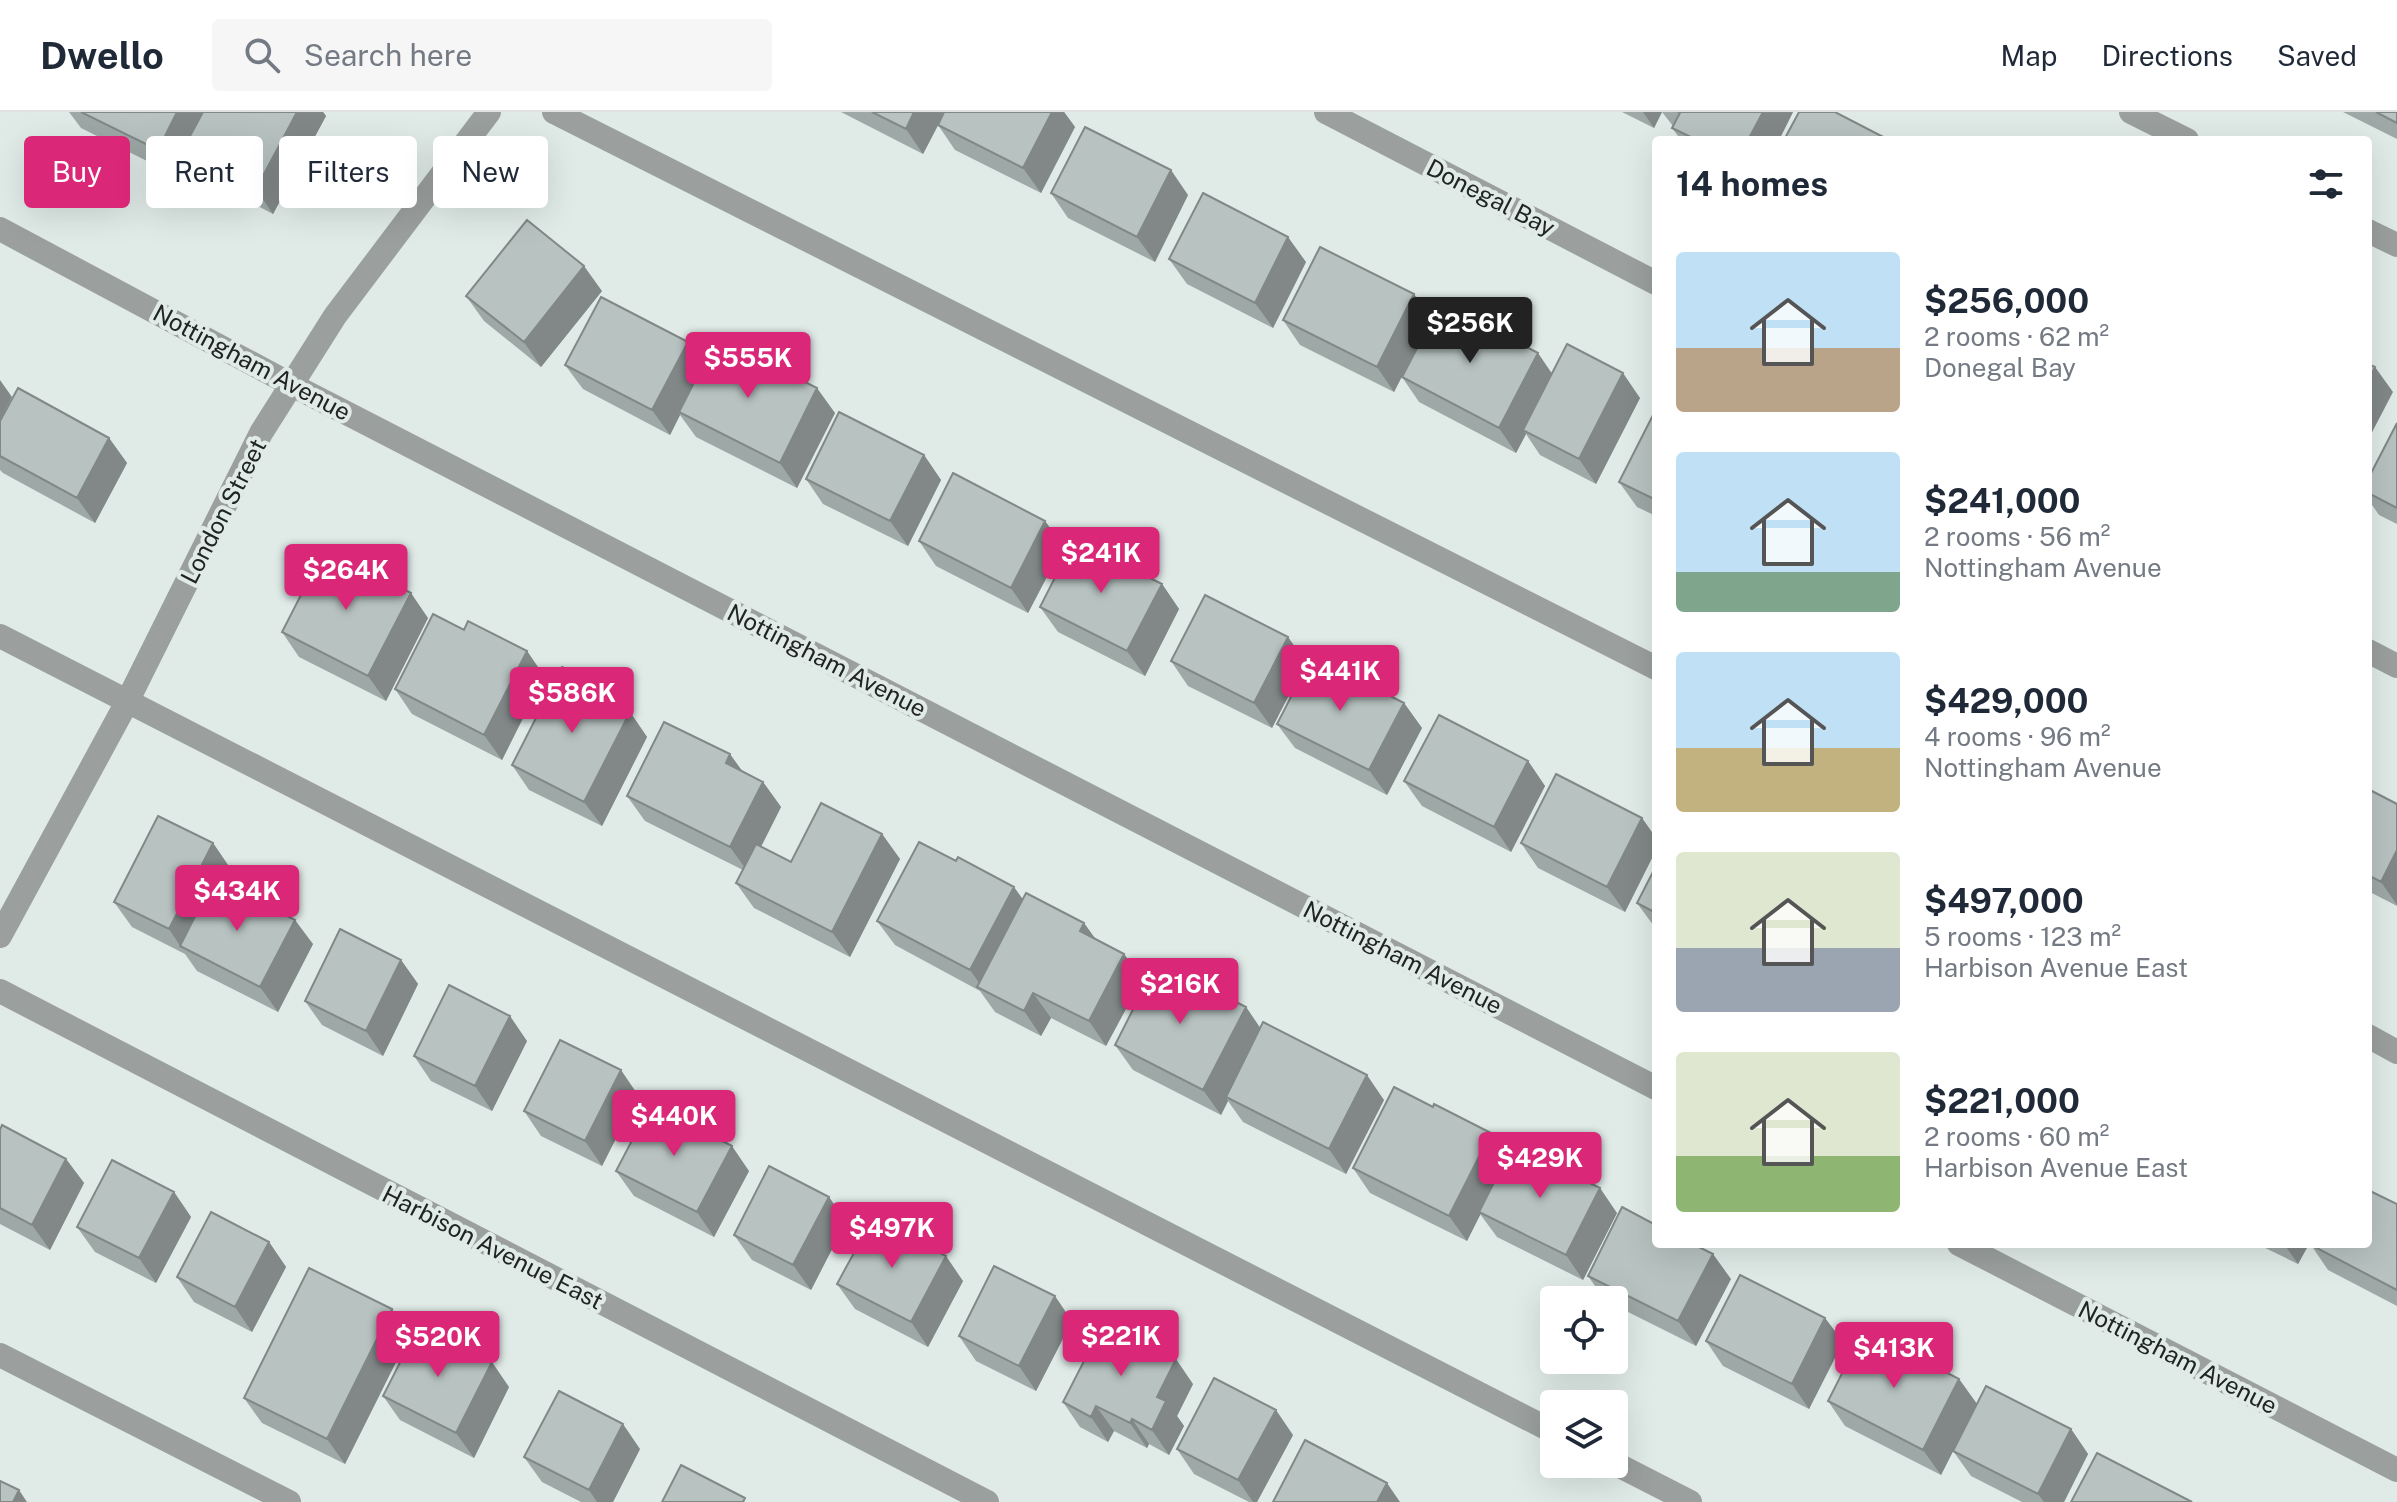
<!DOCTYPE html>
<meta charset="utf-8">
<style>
:root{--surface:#fff;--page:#f6f6f7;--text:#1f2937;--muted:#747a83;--line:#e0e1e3;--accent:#db2777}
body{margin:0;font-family:"Public Sans",sans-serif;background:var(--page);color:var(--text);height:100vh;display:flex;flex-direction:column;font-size:30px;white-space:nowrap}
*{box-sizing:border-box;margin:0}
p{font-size:26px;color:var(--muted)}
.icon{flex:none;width:44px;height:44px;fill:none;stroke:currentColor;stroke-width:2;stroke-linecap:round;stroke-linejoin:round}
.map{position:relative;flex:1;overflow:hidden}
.drawer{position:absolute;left:1652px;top:24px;width:720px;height:1112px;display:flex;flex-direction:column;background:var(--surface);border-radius:8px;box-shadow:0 8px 32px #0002}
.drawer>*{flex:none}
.top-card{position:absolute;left:24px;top:24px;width:760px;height:72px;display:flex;gap:16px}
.buttons{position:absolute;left:1540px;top:1174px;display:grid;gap:16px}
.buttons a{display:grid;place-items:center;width:88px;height:88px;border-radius:8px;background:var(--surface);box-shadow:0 8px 32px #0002;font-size:40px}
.price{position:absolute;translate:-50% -68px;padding:0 18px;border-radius:8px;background:var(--accent);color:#fff;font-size:26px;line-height:52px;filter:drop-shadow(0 2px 4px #0008)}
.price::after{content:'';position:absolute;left:50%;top:48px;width:24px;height:18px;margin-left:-12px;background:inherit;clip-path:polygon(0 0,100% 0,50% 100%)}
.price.active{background:#222;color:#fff}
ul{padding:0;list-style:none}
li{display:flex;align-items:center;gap:24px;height:200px;padding:0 24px}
li span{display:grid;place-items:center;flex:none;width:224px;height:160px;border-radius:8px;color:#555}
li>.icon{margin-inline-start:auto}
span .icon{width:96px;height:96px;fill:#fffc;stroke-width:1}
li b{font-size:34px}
h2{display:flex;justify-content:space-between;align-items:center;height:96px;padding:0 24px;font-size:34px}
.tag{padding:0 28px;border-radius:8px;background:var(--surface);box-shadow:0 8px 32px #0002;font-size:28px;line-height:72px}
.tag.active{background:var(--accent);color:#fff}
header{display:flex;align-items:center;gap:48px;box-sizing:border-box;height:112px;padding:0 40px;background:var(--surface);border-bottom:2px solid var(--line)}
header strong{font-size:38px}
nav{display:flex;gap:44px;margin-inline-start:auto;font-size:28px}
.search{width:560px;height:72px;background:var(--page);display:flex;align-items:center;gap:20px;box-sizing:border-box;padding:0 28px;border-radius:8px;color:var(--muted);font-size:30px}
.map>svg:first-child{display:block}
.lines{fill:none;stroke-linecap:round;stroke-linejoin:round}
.lane{stroke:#9ba09f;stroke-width:24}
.street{stroke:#9ba09f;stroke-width:24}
.wall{fill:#9ea8a6}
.shaded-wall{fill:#818887}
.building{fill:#b8c3c1;stroke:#818887;stroke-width:2}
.labels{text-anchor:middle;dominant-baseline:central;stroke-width:8;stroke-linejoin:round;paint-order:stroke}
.street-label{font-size:24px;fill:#202423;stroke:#e0ebe8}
</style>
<header>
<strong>Dwello</strong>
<div class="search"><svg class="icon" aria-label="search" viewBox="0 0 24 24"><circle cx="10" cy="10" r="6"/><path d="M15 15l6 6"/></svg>Search here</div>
<nav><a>Map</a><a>Directions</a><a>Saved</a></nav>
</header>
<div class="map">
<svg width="2397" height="1390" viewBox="0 0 2397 1390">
<rect width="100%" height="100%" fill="#e0ebe8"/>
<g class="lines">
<path class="lane" d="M554 0 1656 556
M2131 0 2187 28
M2368 119 2397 133
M0 524 1554 1320
M2368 924 2397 940
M0 1243 289 1390
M1614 1351 1690 1390"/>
<path class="street" d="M1326 0 1656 171
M0 117 292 273 1656 976
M2368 539 2397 554
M0 824 127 590 261 321 335 204 489 0
M0 879 987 1390
M1959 1132 2397 1358"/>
</g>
<path class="wall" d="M69 0H323L326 4 273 102 200 64 185 43 175 63 81 16Z
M841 0H1064L1075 15 1041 81 955 38 938 13 923 42Z
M1622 0H1793L1779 28H1681L1672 16 1673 14 1662 0 1654 16Z
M2343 0H2397V27Z
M1051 81 1188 83 1155 150 1068 106Z
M1169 147 1306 150 1273 216 1187 172Z
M602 179 541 255 484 209 466 184Z
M1414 182 1431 207 1394 280 1300 233 1283 208Z
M688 230 703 252 835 301 797 376 696 325 680 303 670 323 583 277 565 253Z
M1552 261 1640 286 1596 372 1540 343 1526 322 1516 341 1419 290 1402 265Z
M1656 305V404L1637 395 1619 370Z
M0 309 109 326 127 351 95 411 3 361 0 358Z
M2397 311V412L2379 403 2368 387V367Z
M924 343 941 368 908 434 823 392 806 367Z
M1045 409 1063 434 1028 501 936 454 919 429Z
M1162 472 1179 497 1145 564 1058 520 1040 495Z
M428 506 386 589 299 545 282 520Z
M464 518 527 539 544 564 502 648 412 602 395 577Z
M1171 549 1306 550 1272 616 1188 574Z
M611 579 623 596 630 600 647 625 602 714 529 678 512 653Z
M1404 591 1422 616 1387 683 1295 636 1277 612Z
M1528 649 1545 674 1511 740 1422 694 1404 669Z
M743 659 763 670 781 695 761 735 791 750 882 722 900 747 850 845 754 796 736 771 743 758 645 709 627 684Z
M2368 677 2397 692V794L2368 779Z
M1642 706 1656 726V738L1625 800 1538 756 1521 731Z
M213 731 230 756 223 771 313 832 278 900 197 859 185 842 132 815 114 790Z
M956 749 1023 787 1084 811 1095 827 1124 842 1142 867 1106 934 1051 906 1041 924 995 900 980 879 895 833 877 809Z
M1656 754V817L1637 791Z
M401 848 418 872 383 944 322 913 305 889Z
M1246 895 1260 916 1384 988 1346 1062 1243 1010 1228 989 1221 1003 1133 958 1115 933Z
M527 929 492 999 431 969 414 944Z
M638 983 602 1054 541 1024 524 999Z
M0 1018 66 1047 84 1071 50 1138 0 1112Z
M1508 1044 1617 1101 1583 1168 1497 1125 1480 1102 1467 1129 1370 1081 1353 1056Z
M616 1059H749L714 1125 634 1084Z
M174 1080 191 1105 156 1171 95 1140 77 1115Z
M829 1085 846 1110 811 1178 752 1148 734 1123Z
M2397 1092V1194L2328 1158 2311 1133Z
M269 1130 286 1155 252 1220 194 1190 177 1165Z
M2257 1132H2309L2298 1152Z
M1588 1164 1731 1167 1696 1234 1614 1193V1188H1605Z
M963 1169 928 1235 855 1197 837 1172Z
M392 1197 410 1222 345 1352 262 1311 244 1286Z
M1825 1206 1843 1230 1809 1297 1723 1254 1706 1229Z
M1072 1209 1036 1279 976 1249 959 1224Z
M1959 1267 1977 1292 2071 1317 2088 1342 2064 1390H2022L1971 1364 1953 1339 1965 1315 1941 1363 1845 1314 1828 1289Z
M1193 1272 1177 1304 1184 1314 1169 1343 1149 1332 1147 1336 1114 1319 1108 1330 1080 1315 1063 1290Z
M509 1275 474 1346 400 1308 383 1284Z
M1293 1323 1257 1390H1249L1194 1362 1177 1337Z
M640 1337 613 1390H581L542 1370 524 1345Z"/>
<path class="shaded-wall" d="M177 0H207L182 39 185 43 175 63 158 38Z
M297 0H323L326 4 273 102 256 77Z
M914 0H945L923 42 906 17Z
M1052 0H1064L1075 15 1041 81 1023 56Z
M1643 0H1662L1654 16Z
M1763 0H1793L1779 28H1748Z
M1171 58 1188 83 1155 150 1137 125Z
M1288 125 1306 150 1273 216 1255 191Z
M584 154 602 179 541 255 524 230Z
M1414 182 1431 207 1394 280 1377 255Z
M688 230 705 255 679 300 680 303 670 323 652 298Z
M1538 241 1555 266 1523 318 1526 322 1516 341 1499 316Z
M2375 255 2393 280 2368 328V269Z
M1623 261 1640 286 1596 372 1579 347Z
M0 268 12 285 0 308Z
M817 276 835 301 797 376 780 351Z
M109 326 127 351 95 411 77 386Z
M924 343 941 368 908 434 890 409Z
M1045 409 1063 434 1028 501 1011 476Z
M1162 472 1179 497 1145 564 1127 539Z
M411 481 428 506 386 589 368 564Z
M1288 525 1306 550 1272 616 1254 591Z
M527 539 544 564 502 648 484 623Z
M611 579 628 604 630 600 647 625 602 714 584 690 606 588Z
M1404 591 1422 616 1387 683 1369 658Z
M730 642 748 667 726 651Z
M1528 649 1545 674 1511 740 1494 715Z
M763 670 781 695 748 760 730 735Z
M1642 706 1656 726V738L1625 800 1607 775Z
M882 722 900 747 850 845 832 820Z
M213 731 230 756 189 838 181 835 169 817Z
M2397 738V793L2381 770Z
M1014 775 1032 800 985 879 970 858Z
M295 808 313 832 278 900 260 875Z
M1084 811 1102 836 1080 819Z
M1124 842 1142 867 1106 934 1089 909Z
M401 848 418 872 383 944 366 919Z
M1033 881 1051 906 1041 924 1024 899Z
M1246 895 1263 920 1226 985 1228 989 1221 1003 1203 978Z
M510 904 527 929 492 999 475 974Z
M621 958 638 983 602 1054 585 1029Z
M1367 963 1384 988 1346 1062 1329 1037Z
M1491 1021 1509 1046 1467 1129 1449 1104Z
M732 1034 749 1059 714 1125 697 1100Z
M66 1047 84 1071 50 1138 32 1113Z
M1600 1076 1617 1101 1583 1168 1566 1143Z
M174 1080 191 1105 156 1171 139 1146Z
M829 1085 846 1110 811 1178 793 1153Z
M269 1130 286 1155 252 1220 235 1195Z
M2284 1132H2309L2298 1152Z
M1713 1142 1731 1167 1696 1234 1678 1209Z
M946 1144 963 1169 928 1235 911 1210Z
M1055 1184 1072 1209 1036 1279 1019 1254Z
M392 1197 410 1222 345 1352 327 1327Z
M1825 1206 1843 1230 1809 1297 1792 1272Z
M1176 1247 1193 1272 1177 1304 1184 1314 1169 1343 1152 1318 1157 1285Z
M492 1250 509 1275 474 1346 456 1321Z
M1959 1267 1977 1292 1941 1363 1923 1338Z
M1096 1294 1114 1319 1108 1330 1091 1305Z
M1276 1298 1293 1323 1257 1390H1253L1238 1368Z
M1132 1307 1149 1332 1147 1336 1130 1311Z
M623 1312 640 1337 613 1390H597L589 1378Z
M2071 1317 2088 1342 2064 1390H2044L2038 1382Z
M1387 1371 1400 1390H1377Z
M19 1378 27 1390H13Z"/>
<path class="building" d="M81 0H177L158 38Z
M203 0H297L256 77 182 39Z
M872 0H914L906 17Z
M944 0H1052L1023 56 938 13Z
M1678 0H1763L1748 28H1697L1672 16 1680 1Z
M1799 0H1835L1889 28H1784Z
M2376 0H2397V11Z
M1085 15 1171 58 1137 125 1051 81Z
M1203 81 1288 125 1255 191 1169 147Z
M527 108 584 154 524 230 466 184Z
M1320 135 1414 182 1377 255 1283 208Z
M601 185 688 230 652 298 565 253Z
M1441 190 1538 241 1499 316 1402 265Z
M717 226 817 276 780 351 679 300Z
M1567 232 1623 261 1579 347 1523 318Z
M2368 252 2375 255 2368 269Z
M18 276 109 326 77 386 0 344V309Z
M839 300 924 343 890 409 806 367Z
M1653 303 1656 305V388L1619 370Z
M2397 311V396L2368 381V367Z
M953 361 1045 409 1011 476 919 429Z
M1074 428 1162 472 1127 539 1040 495Z
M325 436 411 481 368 564 282 520Z
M1205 483 1288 525 1254 591 1171 549Z
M433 502 464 518 468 509 527 539 484 623 395 577Z
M1312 544 1404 591 1369 658 1277 612Z
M562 555 611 579 606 588 630 600 584 690 512 653Z
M1439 603 1528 649 1494 715 1404 669Z
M664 610 730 642 726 651 763 670 730 735 627 684Z
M1556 662 1642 706 1607 775 1521 731Z
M2368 677 2397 692V738L2381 770 2368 763Z
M821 691 882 722 832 820 736 771 756 732 791 750Z
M158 704 213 731 169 817 114 790Z
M919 730 956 749 958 745 1014 775 970 858 877 809Z
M1656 754V801L1637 791Z
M214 767 295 808 260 875 180 834Z
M1026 781 1084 811 1080 819 1124 842 1089 909 1033 881 1024 899 977 875Z
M340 817 401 848 366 919 305 889Z
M1157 850 1246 895 1203 978 1115 933Z
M449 873 510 904 475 974 414 944Z
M1263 910 1367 963 1329 1037 1226 985Z
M560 928 621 958 585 1029 524 999Z
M1394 975 1433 995 1434 992 1491 1021 1449 1104 1353 1056Z
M651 992 732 1034 697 1100 616 1059Z
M2 1013 66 1047 32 1113 0 1096V1018Z
M1513 1033 1600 1076 1566 1143 1479 1100Z
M112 1048 174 1080 139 1146 77 1115Z
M769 1054 829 1085 793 1153 734 1123Z
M2368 1078 2397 1092V1178L2311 1133 2312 1132H2368Z
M1622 1095 1656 1113V1132H1693L1713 1142 1678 1209 1588 1164Z
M211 1100 269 1130 235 1195 177 1165Z
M873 1106 946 1144 911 1210 837 1172Z
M994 1154 1055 1184 1019 1254 959 1224Z
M309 1156 392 1197 327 1327 244 1286Z
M1740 1163 1825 1206 1792 1272 1706 1229Z
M1104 1210 1176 1247 1157 1285 1166 1289 1152 1318 1132 1307 1130 1311 1096 1294 1091 1305 1063 1290Z
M419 1213 492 1250 456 1321 383 1284Z
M1864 1218 1959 1267 1923 1338 1828 1289Z
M1214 1266 1276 1298 1238 1368 1177 1337Z
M1986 1274 2071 1317 2038 1382 1953 1339Z
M559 1279 623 1312 589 1378 524 1345Z
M1305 1328 1387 1371 1377 1390H1273Z
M2097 1341 2192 1390H2071Z
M681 1353 745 1386 743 1390H662Z
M0 1369 19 1378 13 1390H0Z"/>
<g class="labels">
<g class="street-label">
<text transform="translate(1491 85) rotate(27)">Donegal Bay</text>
<text transform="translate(252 250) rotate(28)">Nottingham Avenue</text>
<text transform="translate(223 399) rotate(-63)">London Street</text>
<text transform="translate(827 548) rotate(27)">Nottingham Avenue</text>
<text transform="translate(1403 845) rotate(27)">Nottingham Avenue</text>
<text transform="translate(493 1135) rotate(27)">Harbison Avenue East</text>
<text transform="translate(2178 1245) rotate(27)">Nottingham Avenue</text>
</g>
</g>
</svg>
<div class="buttons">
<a><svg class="icon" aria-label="locate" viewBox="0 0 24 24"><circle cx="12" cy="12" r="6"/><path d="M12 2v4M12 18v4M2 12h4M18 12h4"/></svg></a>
<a><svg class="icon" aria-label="layers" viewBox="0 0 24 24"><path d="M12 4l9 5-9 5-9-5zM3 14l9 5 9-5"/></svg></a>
</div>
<b class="price active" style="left:1470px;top:253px">$256K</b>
<b class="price" style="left:748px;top:288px">$555K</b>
<b class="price" style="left:1101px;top:483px">$241K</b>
<b class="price" style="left:346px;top:500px">$264K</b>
<b class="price" style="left:1340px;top:601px">$441K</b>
<b class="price" style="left:572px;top:623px">$586K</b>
<b class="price" style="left:237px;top:821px">$434K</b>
<b class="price" style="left:1180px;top:914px">$216K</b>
<b class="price" style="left:674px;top:1046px">$440K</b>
<b class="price" style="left:1540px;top:1088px">$429K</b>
<b class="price" style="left:892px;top:1158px">$497K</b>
<b class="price" style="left:1121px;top:1266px">$221K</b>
<b class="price" style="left:438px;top:1267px">$520K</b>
<b class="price" style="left:1894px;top:1278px">$413K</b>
<div class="top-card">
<a class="tag active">Buy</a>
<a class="tag">Rent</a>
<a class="tag">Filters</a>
<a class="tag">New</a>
</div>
<section class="drawer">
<h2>14 homes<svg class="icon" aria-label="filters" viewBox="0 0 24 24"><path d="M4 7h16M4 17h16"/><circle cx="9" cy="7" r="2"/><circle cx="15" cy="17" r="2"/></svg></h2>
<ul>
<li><span style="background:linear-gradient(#bfe0f5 60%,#b9a48a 0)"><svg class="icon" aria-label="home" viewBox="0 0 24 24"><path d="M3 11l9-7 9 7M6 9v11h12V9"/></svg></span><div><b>$256,000</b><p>2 rooms · 62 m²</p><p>Donegal Bay</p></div></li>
<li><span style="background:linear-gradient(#bfe0f5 75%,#7fa58c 0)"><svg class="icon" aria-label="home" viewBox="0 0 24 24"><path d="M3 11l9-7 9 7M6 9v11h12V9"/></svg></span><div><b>$241,000</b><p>2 rooms · 56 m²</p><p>Nottingham Avenue</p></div></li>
<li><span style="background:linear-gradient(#bfe0f5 60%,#c2b280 0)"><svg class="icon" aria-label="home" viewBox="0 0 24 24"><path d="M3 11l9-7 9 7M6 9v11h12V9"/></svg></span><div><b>$429,000</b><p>4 rooms · 96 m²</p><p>Nottingham Avenue</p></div></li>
<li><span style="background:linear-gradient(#dfe7d0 60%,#9aa5b1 0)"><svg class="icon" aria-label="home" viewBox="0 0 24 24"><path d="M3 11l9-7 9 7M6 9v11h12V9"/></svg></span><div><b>$497,000</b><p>5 rooms · 123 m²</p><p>Harbison Avenue East</p></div></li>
<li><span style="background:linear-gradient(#dfe7d0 65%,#8fb573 0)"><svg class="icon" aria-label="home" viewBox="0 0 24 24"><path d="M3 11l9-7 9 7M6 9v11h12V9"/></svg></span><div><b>$221,000</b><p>2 rooms · 60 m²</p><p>Harbison Avenue East</p></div></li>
</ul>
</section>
</div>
